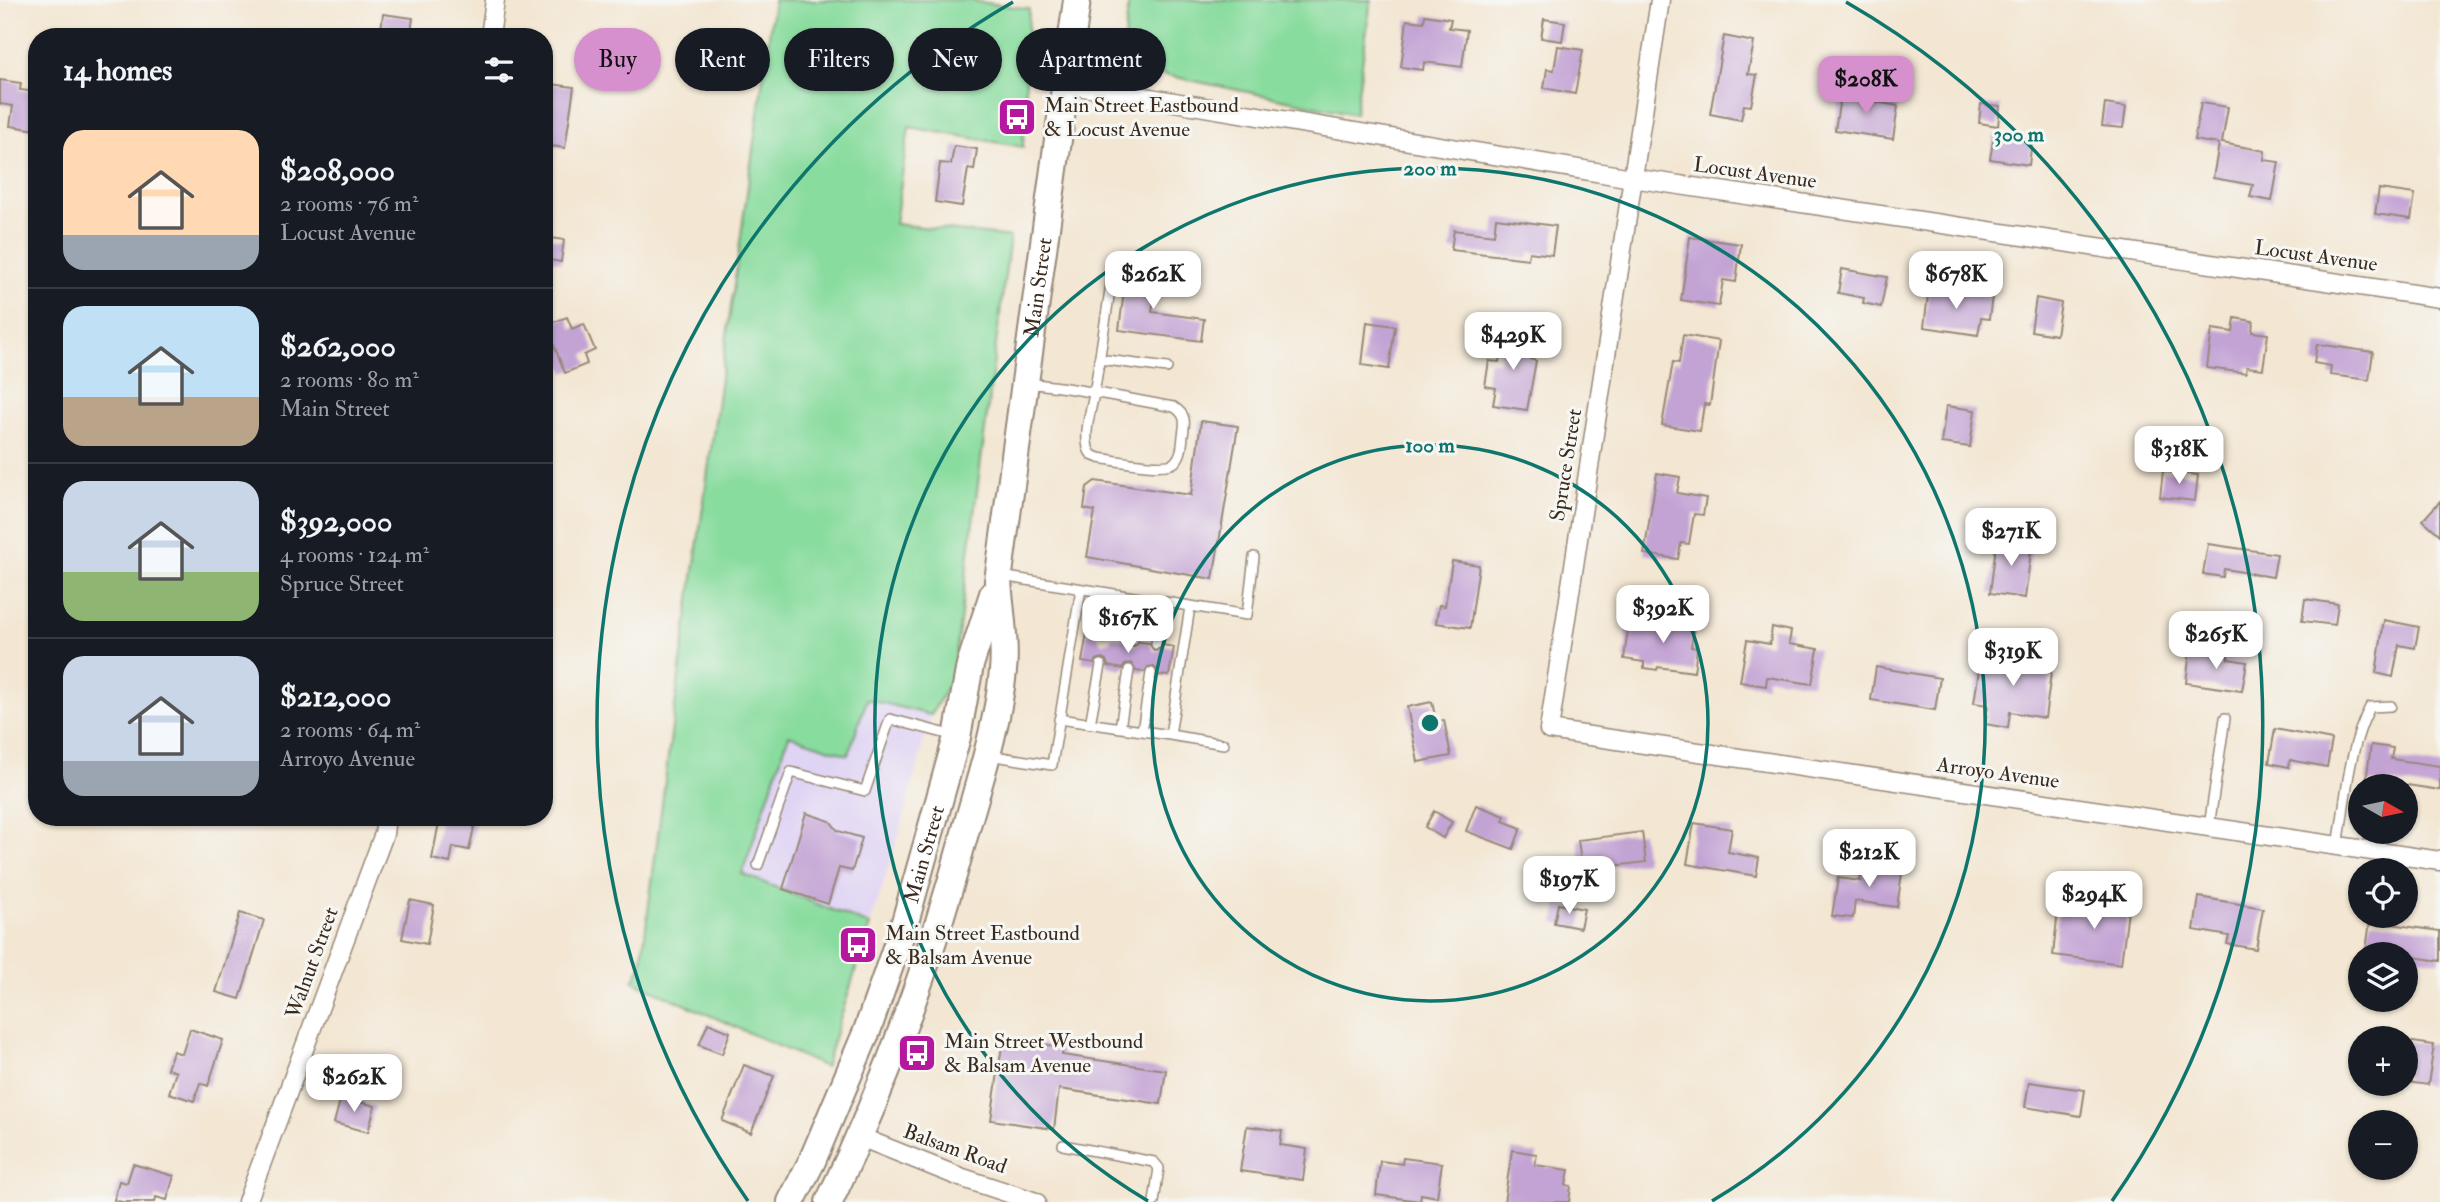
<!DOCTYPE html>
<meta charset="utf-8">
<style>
:root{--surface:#171b24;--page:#242831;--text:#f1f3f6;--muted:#9ea1a6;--line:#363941;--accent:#d690ce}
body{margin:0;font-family:"IM FELL Double Pica",serif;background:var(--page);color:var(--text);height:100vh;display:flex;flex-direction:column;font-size:26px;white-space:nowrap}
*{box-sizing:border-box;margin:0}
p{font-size:23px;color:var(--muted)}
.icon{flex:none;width:38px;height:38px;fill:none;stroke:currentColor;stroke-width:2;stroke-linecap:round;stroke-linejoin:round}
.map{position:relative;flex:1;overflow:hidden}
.details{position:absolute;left:28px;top:28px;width:525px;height:798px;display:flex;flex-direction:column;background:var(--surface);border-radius:28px;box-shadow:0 2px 5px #0004}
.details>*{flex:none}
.top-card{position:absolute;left:574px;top:28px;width:665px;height:63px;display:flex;gap:14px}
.needle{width:46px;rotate:99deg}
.fabs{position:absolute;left:2348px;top:774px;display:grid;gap:14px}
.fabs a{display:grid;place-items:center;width:70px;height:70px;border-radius:50%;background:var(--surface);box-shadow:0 2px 5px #0004;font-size:35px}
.price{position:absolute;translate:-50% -60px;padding:0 16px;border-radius:14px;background:#fff;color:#222;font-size:23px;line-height:46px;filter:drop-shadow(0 2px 4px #0008)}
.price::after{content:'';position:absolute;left:50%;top:42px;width:21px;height:16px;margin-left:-10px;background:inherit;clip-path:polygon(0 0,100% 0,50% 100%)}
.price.on{background:var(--accent);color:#111}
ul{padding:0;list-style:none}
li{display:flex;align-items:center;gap:21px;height:175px;padding:0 35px}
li+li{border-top:2px solid var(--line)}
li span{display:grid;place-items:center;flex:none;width:196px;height:140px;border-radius:21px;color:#555}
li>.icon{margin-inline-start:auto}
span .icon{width:84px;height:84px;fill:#fffc;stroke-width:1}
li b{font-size:30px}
h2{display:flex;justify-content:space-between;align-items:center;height:84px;padding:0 35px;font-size:30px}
.chip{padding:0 24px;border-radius:32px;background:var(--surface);box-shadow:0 2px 5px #0004;font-size:24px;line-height:63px}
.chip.on{background:var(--accent);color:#111}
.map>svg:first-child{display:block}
.built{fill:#e0d4f4}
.green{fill:#88dc9e;stroke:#62835e;stroke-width:2}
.building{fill:#c3a3d4}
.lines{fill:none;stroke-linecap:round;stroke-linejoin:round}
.service-casing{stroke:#978878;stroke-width:12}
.minor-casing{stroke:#978878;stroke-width:21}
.primary-casing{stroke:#978878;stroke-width:30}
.service{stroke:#fff;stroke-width:9}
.minor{stroke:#fff;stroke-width:18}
.primary{stroke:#fff;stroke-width:26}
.ring{fill:none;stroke:#0f766e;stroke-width:3.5}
.labels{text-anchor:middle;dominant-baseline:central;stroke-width:6;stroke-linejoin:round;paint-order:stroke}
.poi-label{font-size:21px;fill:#3b2a1e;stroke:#f6f6f2;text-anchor:start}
.street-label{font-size:21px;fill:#3b2a1e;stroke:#f6f6f2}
.centre{fill:#0f766e;stroke:#f6f6f2;stroke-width:3.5}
.ring-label{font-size:21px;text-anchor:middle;font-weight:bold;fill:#0f766e;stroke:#f6f6f2;stroke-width:6;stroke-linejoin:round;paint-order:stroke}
</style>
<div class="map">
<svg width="2440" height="1202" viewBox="0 0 2440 1202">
<rect width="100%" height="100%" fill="#f6f6f2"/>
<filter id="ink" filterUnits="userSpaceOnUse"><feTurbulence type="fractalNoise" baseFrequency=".0143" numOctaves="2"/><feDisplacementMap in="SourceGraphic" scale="14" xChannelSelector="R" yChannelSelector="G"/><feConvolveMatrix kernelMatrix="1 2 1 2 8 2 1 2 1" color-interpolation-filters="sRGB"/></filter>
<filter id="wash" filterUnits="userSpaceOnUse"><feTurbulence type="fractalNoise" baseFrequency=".00686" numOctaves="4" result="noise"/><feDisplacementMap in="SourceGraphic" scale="28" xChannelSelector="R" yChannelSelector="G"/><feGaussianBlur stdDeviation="1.57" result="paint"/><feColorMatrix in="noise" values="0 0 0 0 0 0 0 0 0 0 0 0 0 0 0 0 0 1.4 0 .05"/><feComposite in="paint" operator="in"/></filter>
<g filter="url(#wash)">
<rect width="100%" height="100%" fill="#f3e6d2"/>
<path class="built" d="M867 699 931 715 900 830 870 925 742 874 789 735 848 755Z"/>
<path class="green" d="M774 0H967L1029 9 1023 147 909 127 895 224 1010 237 953 676 931 715 867 699 848 755 789 735 742 874 870 925 825 1067 633 981 641 966 672 727Z
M1129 0H1371L1355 114 1121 66Z"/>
<g id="blocks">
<path class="building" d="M383 14 413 18 410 37H380Z
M1425 15 1451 19 1449 28 1467 30 1462 67 1424 62 1423 70 1401 67 1407 20 1424 22Z
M1544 19 1565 22 1562 41 1541 38Z
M1724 36 1754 42 1748 74 1757 75 1751 106 1744 105 1741 120 1710 114Z
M1558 46 1583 50 1575 94 1544 88 1547 69 1554 70Z
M0 80 21 83 20 90 37 92V130L10 126 13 106 0 104Z
M544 83 574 87 565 148 544 145Z
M1841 91 1862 94 1861 99 1898 106 1893 139 1835 130Z
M2201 103 2228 107 2222 143 2265 151 2264 160 2279 162 2272 201 2250 197 2253 185 2213 178 2219 144 2194 140Z
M1981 104 2000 106 1998 126 1979 123Z
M2105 104 2126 107 2123 128 2102 126Z
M1994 135 2032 140 2029 165 1990 159Z
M954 146 977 149 974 170 968 169 962 206 935 202 940 163 951 164Z
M2379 189 2415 194 2411 219 2375 214Z
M1496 218 1556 226 1552 255 1529 252 1528 259 1451 250 1454 230 1494 235Z
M544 237 564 240 561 262 544 259Z
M1690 237 1741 244 1736 282 1723 280 1719 306 1681 300Z
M1127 268 1158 272 1152 312 1204 319 1201 341 1119 330Z
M1842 269 1887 277 1881 307 1863 303 1864 298 1838 293Z
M1929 287 1992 296 1989 319 1981 318 1978 335 1924 327Z
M2036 298 2061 303 2056 335 2031 331Z
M567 317 572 329 584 324 595 350 584 355 587 364 565 373 546 325Z
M2235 318 2253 321 2252 332 2268 334 2263 369 2247 367 2246 373 2207 368 2212 329 2233 332Z
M1367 322 1395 326 1389 369 1362 365Z
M1504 331 1533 336 1530 359 1536 361 1527 410 1493 405 1496 388 1485 386 1489 361 1499 362Z
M1683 335 1719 341 1710 405 1704 404 1700 431 1662 425 1673 362 1679 363Z
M2317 344 2373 352 2369 380 2330 375 2331 366 2314 363Z
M1946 406 1975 410 1970 447 1941 443Z
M1201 421 1238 426 1213 579 1087 557 1095 511 1084 509 1087 487 1095 481 1191 495Z
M2163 471 2198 475 2195 501 2160 497Z
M1657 473 1680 477 1677 493 1706 498 1703 515 1694 514 1689 544 1681 543 1678 559 1644 554Z
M2440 501V535L2423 520Z
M1997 538 2032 543 2025 598 1990 593Z
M2208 544 2277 554 2273 577 2224 569 2223 577 2203 574Z
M1452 561 1479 565 1470 628 1436 623 1439 605 1445 606Z
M2305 599 2338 604 2335 625 2302 621Z
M1677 617 1695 619 1691 647 1697 648 1694 672 1658 667 1657 670 1644 668V662L1624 659 1628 628 1643 630 1644 621 1676 625Z
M2384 620 2419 627 2415 648 2399 645 2393 677 2376 673Z
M1772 627 1791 631 1789 644 1818 649 1812 684 1767 677 1766 686 1740 682 1747 640 1770 644Z
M1087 633 1098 635 1100 641 1104 643 1110 641 1112 637 1126 639 1128 645 1133 647 1140 642 1149 643 1154 651 1159 650 1163 645 1174 647 1169 676 1158 675 1157 670 1153 666 1148 667 1144 672 1136 671 1131 663 1126 664 1122 669 1108 666 1106 660 1102 658 1096 660 1094 664 1082 662Z
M2190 651 2228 656V659L2247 662 2242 691 2186 683Z
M2027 655 2053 659 2045 718 2010 712 2008 728 1985 724 1988 705 1974 703 1981 656 2025 663Z
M1876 667 1940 678 1935 710 1871 700Z
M1432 702 1436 721 1444 720 1451 756 1418 762 1407 707Z
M2275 729 2332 740 2327 767 2290 760 2289 767 2269 763Z
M2371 745 2393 748 2391 759 2440 766V790L2388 782 2387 784 2366 782Z
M1476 805 1505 816 1503 821 1521 828 1513 849 1466 831Z
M1434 811 1452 822 1443 838 1425 827Z
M806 813 830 821 838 831 862 838 852 871 839 868 828 904 783 889Z
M440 817H471L470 822 475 823 469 850 453 847 450 863 432 859Z
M1694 823 1732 829 1728 852 1759 858 1756 876 1687 864Z
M1642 832 1646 862 1582 870 1578 840Z
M1863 861 1903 866 1897 907 1855 901 1853 918 1832 916 1838 878 1860 881Z
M2099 892 2130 896 2121 964 2053 955 2058 911 2096 916Z
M2199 897 2263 908 2256 949 2227 944 2229 936 2194 930Z
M410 900 434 905 427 944 402 939Z
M1558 904 1584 909 1580 928 1554 923Z
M240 913 264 920 240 999 216 992Z
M2370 921 2440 931V961L2406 956V954H2384L2366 950Z
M708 1023 730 1032 722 1054 699 1045Z
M190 1029 223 1040 208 1086 200 1083 194 1101 169 1093 176 1072 167 1069 173 1051 182 1054Z
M1003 1039 1063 1047 1062 1055 1166 1070 1161 1104 1059 1089 1054 1129 991 1120Z
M2406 1041 2434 1045 2428 1085 2406 1082Z
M744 1065 774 1076 751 1133 722 1121Z
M2029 1082 2085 1090 2081 1116 2025 1107Z
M341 1097 375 1106 368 1132 334 1123Z
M1247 1126 1282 1131 1280 1145 1307 1149 1303 1180 1240 1171Z
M1512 1150 1537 1154 1535 1165 1569 1170 1566 1185 1571 1186 1569 1202H1504Z
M1403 1158 1442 1163 1437 1197 1421 1194 1420 1201 1376 1195 1380 1161 1402 1164Z
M133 1164 174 1176 167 1200 156 1197 155 1202H122L114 1200 119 1181 127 1183Z"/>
</g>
</g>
<g filter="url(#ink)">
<use href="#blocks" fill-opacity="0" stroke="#978878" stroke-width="2"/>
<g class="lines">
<g class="service-casing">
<path id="service" d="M1099 359 1167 368
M1027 383C1077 388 1125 398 1174 407 1187 415 1185 423 1183 436 1182 445 1182 455 1175 462 1166 471 1113 460 1099 458 1092 456 1090 454 1088 448 1084 431 1091 410 1094 394 1101 351 1107 308 1114 264
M1001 576 1247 615 1254 557
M1105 636 1113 595
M1133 640 1140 599
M1156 644 1162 602
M1059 719 1170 735 1190 607
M1090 724 1101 665
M1120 728 1129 670
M1142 731 1151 673
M1170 735 1224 744
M988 755 1052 765 1081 589
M2209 827 2225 718
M2338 846C2346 800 2348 749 2370 707L2391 706
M758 865 791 772 865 791 890 719 955 736
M1063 1145 1154 1162 1159 1168 1154 1202"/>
</g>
<g class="minor-casing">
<path id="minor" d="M1660 0 1549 730 2440 861
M490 37 495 0
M1066 84 1632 178 2440 298
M860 1137 960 1177 1036 1202
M247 1202 384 834 386 817"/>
</g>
<g class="primary-casing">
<g id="primary">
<path id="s1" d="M791 1202 812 1161 867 1031 905 922 957 737 970 665 993 594"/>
<path id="s2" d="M829 1202C888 1080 933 953 968 822 982 773 998 722 1003 671 1006 644 1000 609 998 581L1077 0"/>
</g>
</g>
<use href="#service" class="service"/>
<use href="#minor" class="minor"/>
<use href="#primary" class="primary"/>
</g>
</g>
<g class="ring">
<circle cx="1430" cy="723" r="278"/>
<path d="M1148 1201A555 555 0 1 1 1712 1201"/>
<path d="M748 1201A833 833 0 0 1 1013 2M1846 2A833 833 0 0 1 2112 1201"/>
</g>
<defs>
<g id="bus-square" transform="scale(2.0125)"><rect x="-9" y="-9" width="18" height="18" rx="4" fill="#b5179e" stroke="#f6f6f2"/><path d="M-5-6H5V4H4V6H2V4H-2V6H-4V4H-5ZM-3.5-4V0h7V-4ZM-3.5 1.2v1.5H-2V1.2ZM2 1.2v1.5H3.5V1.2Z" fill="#fff"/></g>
</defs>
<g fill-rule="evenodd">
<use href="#bus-square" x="1017" y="117"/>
<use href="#bus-square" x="858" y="945"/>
<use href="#bus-square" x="917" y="1053"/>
</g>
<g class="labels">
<g class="poi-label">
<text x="1044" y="105">Main Street Eastbound<tspan x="1044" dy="24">&amp; Locust Avenue</tspan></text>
<text x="885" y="933">Main Street Eastbound<tspan x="885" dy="24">&amp; Balsam Avenue</tspan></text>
<text x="944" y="1041">Main Street Westbound<tspan x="944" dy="24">&amp; Balsam Avenue</tspan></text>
</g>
<g class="street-label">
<text transform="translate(1755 173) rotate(8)">Locust Avenue</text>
<text transform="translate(2316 256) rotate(8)">Locust Avenue</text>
<text stroke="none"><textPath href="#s2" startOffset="947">Main Street</textPath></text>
<text transform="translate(1566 465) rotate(-81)">Spruce Street</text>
<text transform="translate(1998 773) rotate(8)">Arroyo Avenue</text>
<text stroke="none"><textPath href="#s1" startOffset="373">Main Street</textPath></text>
<text transform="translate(312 963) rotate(-70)">Walnut Street</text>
<text transform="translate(955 1149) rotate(20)">Balsam Road</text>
</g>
</g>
<circle cx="1430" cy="723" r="10" class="centre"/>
<g class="ring-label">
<text x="2019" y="141">300 m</text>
<text x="1430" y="175">200 m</text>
<text x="1430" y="452">100 m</text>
</g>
</svg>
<div class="fabs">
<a><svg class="needle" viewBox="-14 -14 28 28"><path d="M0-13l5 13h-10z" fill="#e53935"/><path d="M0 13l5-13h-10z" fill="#9ea1a6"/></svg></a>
<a><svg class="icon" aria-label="locate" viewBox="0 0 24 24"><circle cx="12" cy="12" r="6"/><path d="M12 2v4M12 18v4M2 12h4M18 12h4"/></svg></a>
<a><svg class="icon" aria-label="layers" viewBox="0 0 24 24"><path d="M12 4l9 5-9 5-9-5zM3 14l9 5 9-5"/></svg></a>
<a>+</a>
<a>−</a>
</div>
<b class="price on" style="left:1866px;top:116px">$208K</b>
<b class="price" style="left:1153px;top:311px">$262K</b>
<b class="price" style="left:1956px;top:311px">$678K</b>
<b class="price" style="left:1513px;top:372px">$429K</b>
<b class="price" style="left:2179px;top:486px">$318K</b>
<b class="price" style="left:2011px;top:568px">$271K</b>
<b class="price" style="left:1663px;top:645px">$392K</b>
<b class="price" style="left:1128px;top:655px">$167K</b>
<b class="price" style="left:2216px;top:671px">$265K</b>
<b class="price" style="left:2013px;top:688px">$319K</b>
<b class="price" style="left:1869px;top:889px">$212K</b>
<b class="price" style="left:1569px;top:916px">$197K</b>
<b class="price" style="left:2094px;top:931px">$294K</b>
<b class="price" style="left:354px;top:1114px">$262K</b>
<div class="top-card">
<a class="chip on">Buy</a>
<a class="chip">Rent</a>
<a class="chip">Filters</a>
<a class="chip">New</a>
<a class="chip">Apartment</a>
</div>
<section class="details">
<h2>14 homes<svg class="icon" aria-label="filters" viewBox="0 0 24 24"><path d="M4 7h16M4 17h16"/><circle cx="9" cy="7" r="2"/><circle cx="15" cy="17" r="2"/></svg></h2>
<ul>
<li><span style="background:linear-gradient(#ffd9b3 75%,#9aa5b1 0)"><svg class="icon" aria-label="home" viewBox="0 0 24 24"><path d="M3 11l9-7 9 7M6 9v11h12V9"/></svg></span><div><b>$208,000</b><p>2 rooms · 76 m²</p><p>Locust Avenue</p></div></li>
<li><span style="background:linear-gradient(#bfe0f5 65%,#b9a48a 0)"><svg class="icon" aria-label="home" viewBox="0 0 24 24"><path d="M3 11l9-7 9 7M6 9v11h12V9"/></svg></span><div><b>$262,000</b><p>2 rooms · 80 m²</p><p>Main Street</p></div></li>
<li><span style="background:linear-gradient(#c9d6e8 65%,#8fb573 0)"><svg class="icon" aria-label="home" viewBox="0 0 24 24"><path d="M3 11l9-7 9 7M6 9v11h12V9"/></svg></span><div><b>$392,000</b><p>4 rooms · 124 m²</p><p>Spruce Street</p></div></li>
<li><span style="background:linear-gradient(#c9d6e8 75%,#9aa5b1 0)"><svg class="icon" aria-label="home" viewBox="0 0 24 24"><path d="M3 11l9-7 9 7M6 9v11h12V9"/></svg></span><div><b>$212,000</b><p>2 rooms · 64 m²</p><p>Arroyo Avenue</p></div></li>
</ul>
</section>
</div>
